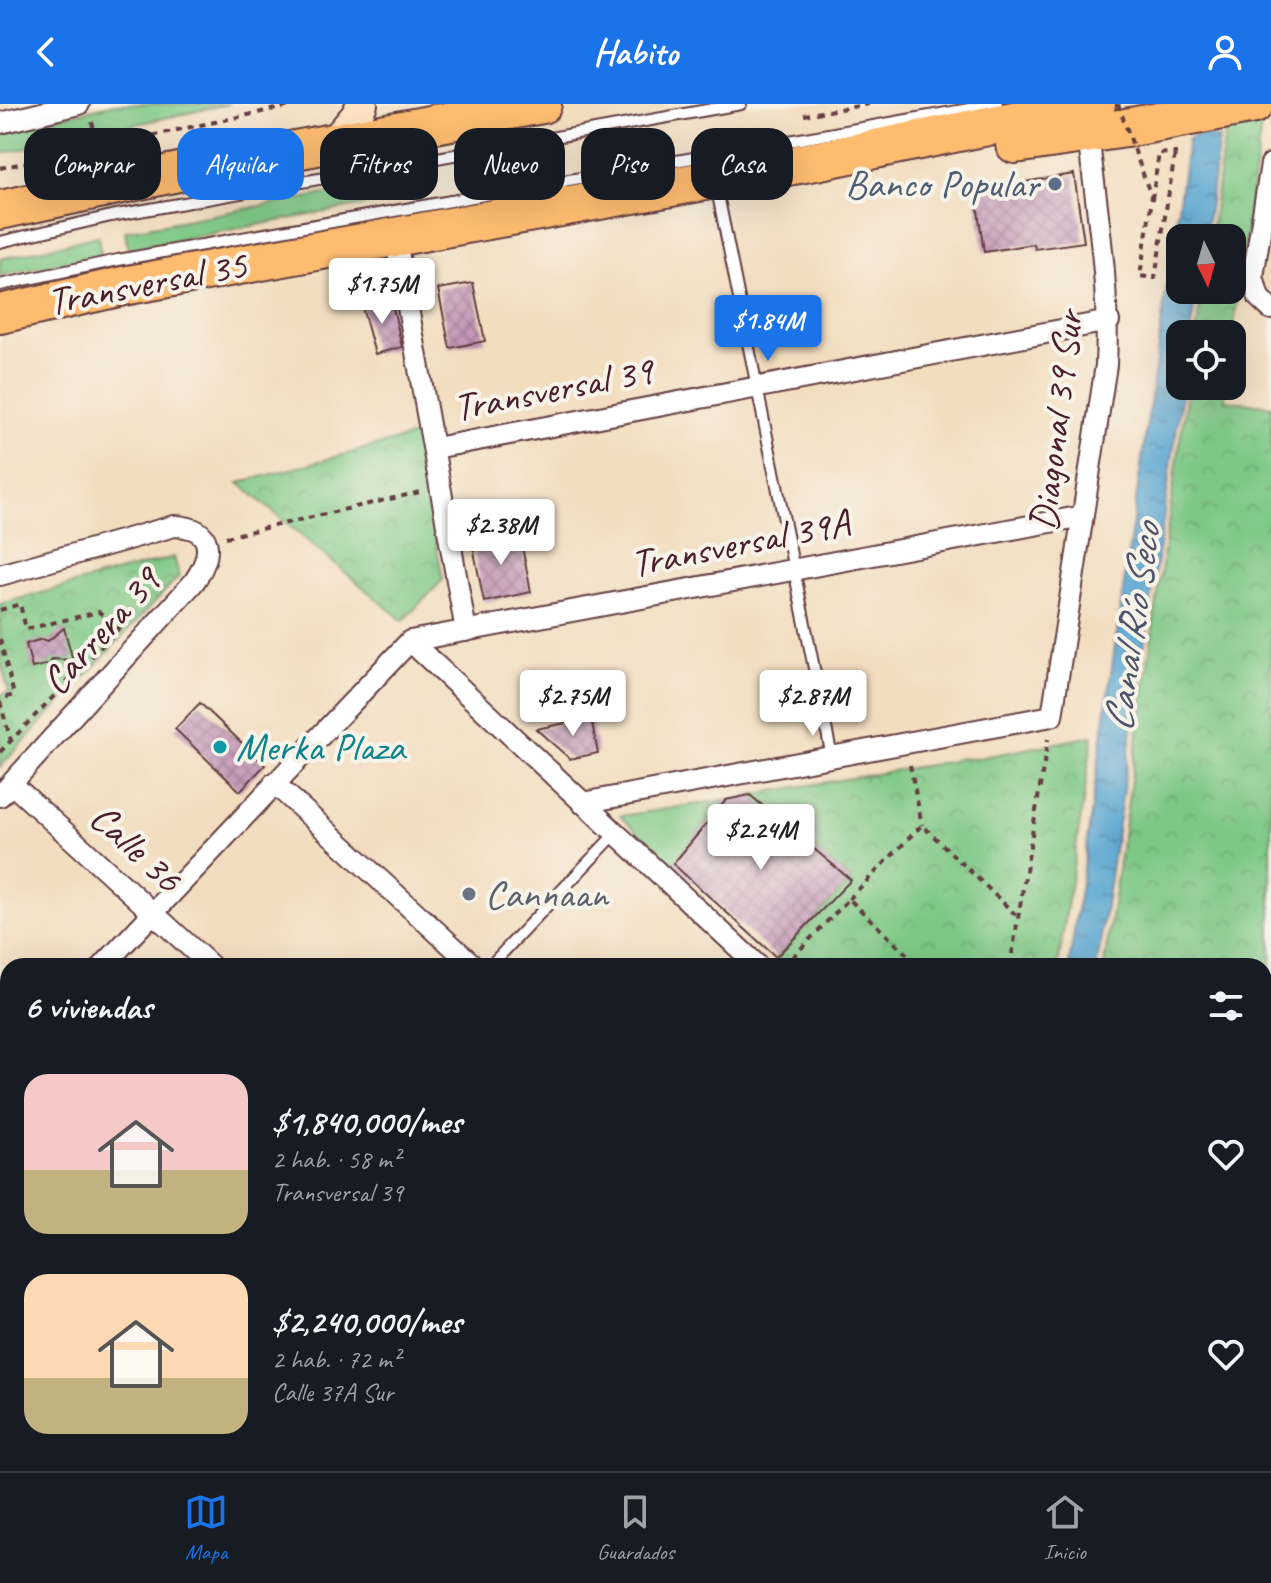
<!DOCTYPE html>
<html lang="es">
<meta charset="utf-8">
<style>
:root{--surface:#171b24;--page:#20242c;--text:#f1f3f6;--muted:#9ea1a6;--line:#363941;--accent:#1a73e8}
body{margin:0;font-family:Caveat,sans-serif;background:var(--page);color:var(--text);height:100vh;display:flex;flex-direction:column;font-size:30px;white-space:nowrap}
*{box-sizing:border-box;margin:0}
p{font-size:26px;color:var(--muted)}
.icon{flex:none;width:44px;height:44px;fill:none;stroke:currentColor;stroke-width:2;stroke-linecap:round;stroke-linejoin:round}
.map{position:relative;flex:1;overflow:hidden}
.panel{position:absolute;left:0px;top:854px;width:1272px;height:514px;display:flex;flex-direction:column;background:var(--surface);border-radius:24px 24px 0 0;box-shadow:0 8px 32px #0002}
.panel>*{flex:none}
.guide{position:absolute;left:24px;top:24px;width:800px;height:72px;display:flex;gap:16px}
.needle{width:52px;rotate:175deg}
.tools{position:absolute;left:1166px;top:120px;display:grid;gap:16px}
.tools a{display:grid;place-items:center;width:80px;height:80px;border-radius:16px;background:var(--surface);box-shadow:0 8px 32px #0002;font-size:40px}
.price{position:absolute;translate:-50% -68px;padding:0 18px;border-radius:8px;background:#fff;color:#222;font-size:26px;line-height:52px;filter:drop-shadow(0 2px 4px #0008)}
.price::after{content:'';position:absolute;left:50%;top:48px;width:24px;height:18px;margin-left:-12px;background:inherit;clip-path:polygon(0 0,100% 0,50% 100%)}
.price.current{background:var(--accent);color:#fff}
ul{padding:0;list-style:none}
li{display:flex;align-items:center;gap:24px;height:200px;padding:0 24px}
li span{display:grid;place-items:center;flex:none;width:224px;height:160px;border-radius:24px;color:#555}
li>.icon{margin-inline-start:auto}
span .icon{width:96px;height:96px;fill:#fffc;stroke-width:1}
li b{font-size:34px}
h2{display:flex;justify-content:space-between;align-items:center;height:96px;padding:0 24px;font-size:34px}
.tag{padding:0 28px;border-radius:24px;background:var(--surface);box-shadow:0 8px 32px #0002;font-size:28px;line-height:72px}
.tag.current{background:var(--accent);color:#fff}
header{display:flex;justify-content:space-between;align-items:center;height:104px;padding:0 24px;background:var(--accent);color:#fff;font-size:36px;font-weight:700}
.tabs{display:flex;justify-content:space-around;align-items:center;height:112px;border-top:2px solid var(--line);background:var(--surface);font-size:22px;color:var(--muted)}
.tabs a{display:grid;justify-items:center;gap:4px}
.tabs .current{color:var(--accent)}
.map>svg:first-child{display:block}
.grass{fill:#7ec885;stroke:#647458;stroke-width:2}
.park{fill:url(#park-crowns);stroke:#647458;stroke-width:2}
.water{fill:url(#water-ripples);stroke:#50627e;stroke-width:2}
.building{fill:url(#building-cross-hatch)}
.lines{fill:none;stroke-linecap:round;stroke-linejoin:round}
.lane-casing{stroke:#633c41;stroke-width:14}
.street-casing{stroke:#633c41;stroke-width:24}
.secondary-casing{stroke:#633c41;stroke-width:34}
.highway-casing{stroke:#633c41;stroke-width:42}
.path{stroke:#633c41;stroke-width:4;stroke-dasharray:6 6;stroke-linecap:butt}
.lane{stroke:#fff;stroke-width:10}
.street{stroke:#fff;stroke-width:20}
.secondary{stroke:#fee4c5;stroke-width:30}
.highway{stroke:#fdbc6f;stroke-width:38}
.path-bridge{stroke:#633c41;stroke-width:4;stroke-dasharray:6 6;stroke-linecap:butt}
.service-dot{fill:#5c6f8a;stroke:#f7f3e8;stroke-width:3}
.culture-dot{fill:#0f9aa8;stroke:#f7f3e8;stroke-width:3}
.worship-dot{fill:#6b7280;stroke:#f7f3e8;stroke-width:3}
.labels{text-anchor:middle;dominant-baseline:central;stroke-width:8;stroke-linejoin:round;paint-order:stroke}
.service-label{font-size:40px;fill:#4e5e75;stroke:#f7f3e8;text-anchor:end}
.street-label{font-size:40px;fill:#4a1f2b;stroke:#f7f3e8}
.culture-label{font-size:40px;fill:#0d838f;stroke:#f7f3e8;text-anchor:start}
.worship-label{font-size:40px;fill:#5b616d;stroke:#f7f3e8;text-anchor:start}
.water-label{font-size:42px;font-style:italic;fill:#4f546d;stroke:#f7f3e8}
</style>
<header><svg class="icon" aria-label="back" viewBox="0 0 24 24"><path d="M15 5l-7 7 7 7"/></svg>Habito<svg class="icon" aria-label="person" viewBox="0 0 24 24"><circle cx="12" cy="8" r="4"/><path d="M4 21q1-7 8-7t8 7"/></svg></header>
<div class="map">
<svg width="1271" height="1367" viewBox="0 0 1271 1367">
<defs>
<pattern id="park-crowns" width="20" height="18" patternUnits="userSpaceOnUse" patternTransform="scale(2)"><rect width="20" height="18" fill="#7ec885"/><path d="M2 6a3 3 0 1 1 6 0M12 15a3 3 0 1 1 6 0" fill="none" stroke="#6eab73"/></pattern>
<pattern id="water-ripples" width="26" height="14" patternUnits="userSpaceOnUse" patternTransform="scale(2)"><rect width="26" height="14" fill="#56a4d0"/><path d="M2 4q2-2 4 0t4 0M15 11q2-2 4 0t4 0" fill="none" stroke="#4985a9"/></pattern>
<pattern id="building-cross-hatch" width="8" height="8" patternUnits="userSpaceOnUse" patternTransform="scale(2)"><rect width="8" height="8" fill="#c396b7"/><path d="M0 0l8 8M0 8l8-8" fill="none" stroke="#a07a95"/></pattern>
</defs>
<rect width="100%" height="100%" fill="#f7f3e8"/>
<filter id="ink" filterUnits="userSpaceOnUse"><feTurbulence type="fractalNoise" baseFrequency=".0125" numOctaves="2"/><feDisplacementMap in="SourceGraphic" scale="16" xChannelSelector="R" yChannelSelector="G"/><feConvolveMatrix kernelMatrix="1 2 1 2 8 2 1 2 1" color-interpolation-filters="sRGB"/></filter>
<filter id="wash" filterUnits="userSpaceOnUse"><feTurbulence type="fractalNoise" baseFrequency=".006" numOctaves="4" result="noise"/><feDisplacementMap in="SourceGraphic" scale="32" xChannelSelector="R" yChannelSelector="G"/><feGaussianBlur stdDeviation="1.8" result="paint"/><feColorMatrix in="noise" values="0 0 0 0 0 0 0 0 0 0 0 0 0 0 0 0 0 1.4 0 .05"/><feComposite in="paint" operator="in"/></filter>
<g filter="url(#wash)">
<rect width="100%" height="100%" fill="#f3ddbf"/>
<path class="grass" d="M115 0H229L0 50V27Z
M408 75 412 92 128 145 125 127Z
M98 132 101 150 0 172V155Z
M726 696 673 760 620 712Z"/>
<path class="park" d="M1261 21 1232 237V230H1196L1202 186H1232V134H1210L1226 24Z
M1188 282H1226L1225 296 1271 302V1193L1264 1207V862H1104Z
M416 331 443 476 403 517 239 379Z
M174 453 179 472 0 663V591L9 588 0 555V500Z
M1093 632 1058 862H785L777 853 851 776 750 691 952 657 959 654 973 655Z"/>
<path class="water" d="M1202 29 1219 35 1205 134H1180V186H1197L1190 230H1180V282H1183L1097 862H1069L1188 35Z
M1214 1360H1249L1257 1367H1222Z"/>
<g id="blocks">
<path class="building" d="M1074 70 1084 138 1035 145 1034 140 984 148 975 86Z
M473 179 485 237 450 244 438 185Z
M391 195 402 243 375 250 362 203Z
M519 428 531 488 484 498 472 437Z
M64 524 73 556 52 555 50 560 32 564 26 540 42 535 48 537Z
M200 599 265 661 240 687 175 625Z
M591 614 598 649 570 655 536 625Z
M750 691 851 776 776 853 673 760 726 696Z"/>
</g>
</g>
<g filter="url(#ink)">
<use href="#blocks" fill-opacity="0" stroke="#633c41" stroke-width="2"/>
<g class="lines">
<g class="lane-casing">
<path id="lane" d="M716 81 832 653
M0 138 111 112 741 0
M0 181 118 156 997 0
M490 862 615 730
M13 1367 19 1360"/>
</g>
<g class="street-casing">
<path id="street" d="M0 19 79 0
M1271 60 1253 173 1259 194 1271 205
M395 131 466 527
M435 344 1109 217
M0 471 174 422C215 423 213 450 194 478L0 692
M410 537 1083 412
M410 537 758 862
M274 679 474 862
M12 680 211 862
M582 699 1052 612 1106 261C1110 183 1097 107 1088 30
M103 862 410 537
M0 973 8 965
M0 1164 8 1171
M1264 1248 1271 1234
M1264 1322 1271 1327
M212 1360 220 1367
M488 1360 496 1367
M1147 1360 1155 1367
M761 1367 768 1360
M1002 1367 1008 1360"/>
</g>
<g class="secondary-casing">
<path id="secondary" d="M334 38 356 12 362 0"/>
</g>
<g class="highway-casing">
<path id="highway" d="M1015 40 1126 24 1254 0
M0 106 188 66 542 0
M0 210 123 182 821 56 1096 0"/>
</g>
<path class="path" d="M804 11 870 0
M92 18 98 42
M583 52 675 35
M75 59 72 60 71 53 99 46 98 42
M0 64 299 0
M1152 95 1159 49 1175 50V47
M226 433 420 388
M0 506 20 500 26 525 99 508 119 525
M0 535 14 591 0 595
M0 598 11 637
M0 648 126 517
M910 661 922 721
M849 795 922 721 1018 813
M784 862 849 795 919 862
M1010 862 1048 635
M1264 1005H1271"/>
<use href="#lane" class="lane"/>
<use href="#street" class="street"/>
<use href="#secondary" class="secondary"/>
<use href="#highway" class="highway"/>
<path class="path-bridge" d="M1118 0 1152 95 1140 172 1155 174 1175 50"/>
</g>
</g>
<circle class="service-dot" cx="1055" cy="80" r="8"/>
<circle class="culture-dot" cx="220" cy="643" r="8"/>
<circle class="worship-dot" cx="469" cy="790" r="8"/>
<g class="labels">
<g class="service-label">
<text x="1039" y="80">Banco Popular</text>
</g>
<g class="street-label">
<text transform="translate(147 179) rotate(-11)">Transversal 35</text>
<text transform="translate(553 285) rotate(-11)">Transversal 39</text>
<text transform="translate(1056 317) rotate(-83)">Diagonal 39 Sur</text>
<text transform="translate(740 439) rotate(-11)">Transversal 39A</text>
<text transform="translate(101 527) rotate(-48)">Carrera 39</text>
<text transform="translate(136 744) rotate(43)">Calle 36</text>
</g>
<g class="culture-label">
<text x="236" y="643">Merka Plaza</text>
</g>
<g class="worship-label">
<text x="485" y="790">Cannaan</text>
</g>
<g class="water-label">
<text transform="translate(1132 524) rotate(-82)">Canal Río Seco</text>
</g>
</g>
</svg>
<div class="tools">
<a><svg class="needle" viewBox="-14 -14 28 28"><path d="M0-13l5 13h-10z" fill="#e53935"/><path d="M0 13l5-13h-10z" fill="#9ea1a6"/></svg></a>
<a><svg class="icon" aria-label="locate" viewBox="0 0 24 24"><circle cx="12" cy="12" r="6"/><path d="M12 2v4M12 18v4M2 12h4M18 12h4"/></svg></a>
</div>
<b class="price" style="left:382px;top:222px">$1.75M</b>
<b class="price current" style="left:768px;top:259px">$1.84M</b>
<b class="price" style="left:501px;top:463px">$2.38M</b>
<b class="price" style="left:573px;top:634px">$2.75M</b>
<b class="price" style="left:813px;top:634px">$2.87M</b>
<b class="price" style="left:761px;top:768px">$2.24M</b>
<div class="guide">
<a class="tag">Comprar</a>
<a class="tag current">Alquilar</a>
<a class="tag">Filtros</a>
<a class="tag">Nuevo</a>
<a class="tag">Piso</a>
<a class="tag">Casa</a>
</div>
<section class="panel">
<h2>6 viviendas<svg class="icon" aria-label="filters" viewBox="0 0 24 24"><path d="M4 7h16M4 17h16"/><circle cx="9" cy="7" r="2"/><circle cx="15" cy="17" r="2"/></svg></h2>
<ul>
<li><span style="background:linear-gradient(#f6c9c9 60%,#c2b280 0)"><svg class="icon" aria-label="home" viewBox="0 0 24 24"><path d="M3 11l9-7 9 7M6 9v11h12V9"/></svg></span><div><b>$1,840,000/mes</b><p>2 hab. · 58 m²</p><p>Transversal 39</p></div><svg class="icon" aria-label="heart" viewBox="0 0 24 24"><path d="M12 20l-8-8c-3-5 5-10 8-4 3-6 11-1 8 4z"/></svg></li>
<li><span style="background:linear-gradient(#ffd9b3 65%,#c2b280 0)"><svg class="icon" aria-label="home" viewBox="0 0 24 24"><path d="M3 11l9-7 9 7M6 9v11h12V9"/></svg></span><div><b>$2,240,000/mes</b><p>2 hab. · 72 m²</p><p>Calle 37A Sur</p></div><svg class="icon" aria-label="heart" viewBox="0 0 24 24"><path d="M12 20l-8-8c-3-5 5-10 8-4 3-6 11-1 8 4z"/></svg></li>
</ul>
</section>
</div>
<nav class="tabs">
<a class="current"><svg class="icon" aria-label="map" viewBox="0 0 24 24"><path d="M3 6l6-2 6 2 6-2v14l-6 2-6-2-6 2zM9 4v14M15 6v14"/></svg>Mapa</a>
<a><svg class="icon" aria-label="saved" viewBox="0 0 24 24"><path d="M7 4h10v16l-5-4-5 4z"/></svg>Guardados</a>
<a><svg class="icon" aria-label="home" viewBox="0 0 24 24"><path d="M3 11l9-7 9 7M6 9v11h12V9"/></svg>Inicio</a>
</nav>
